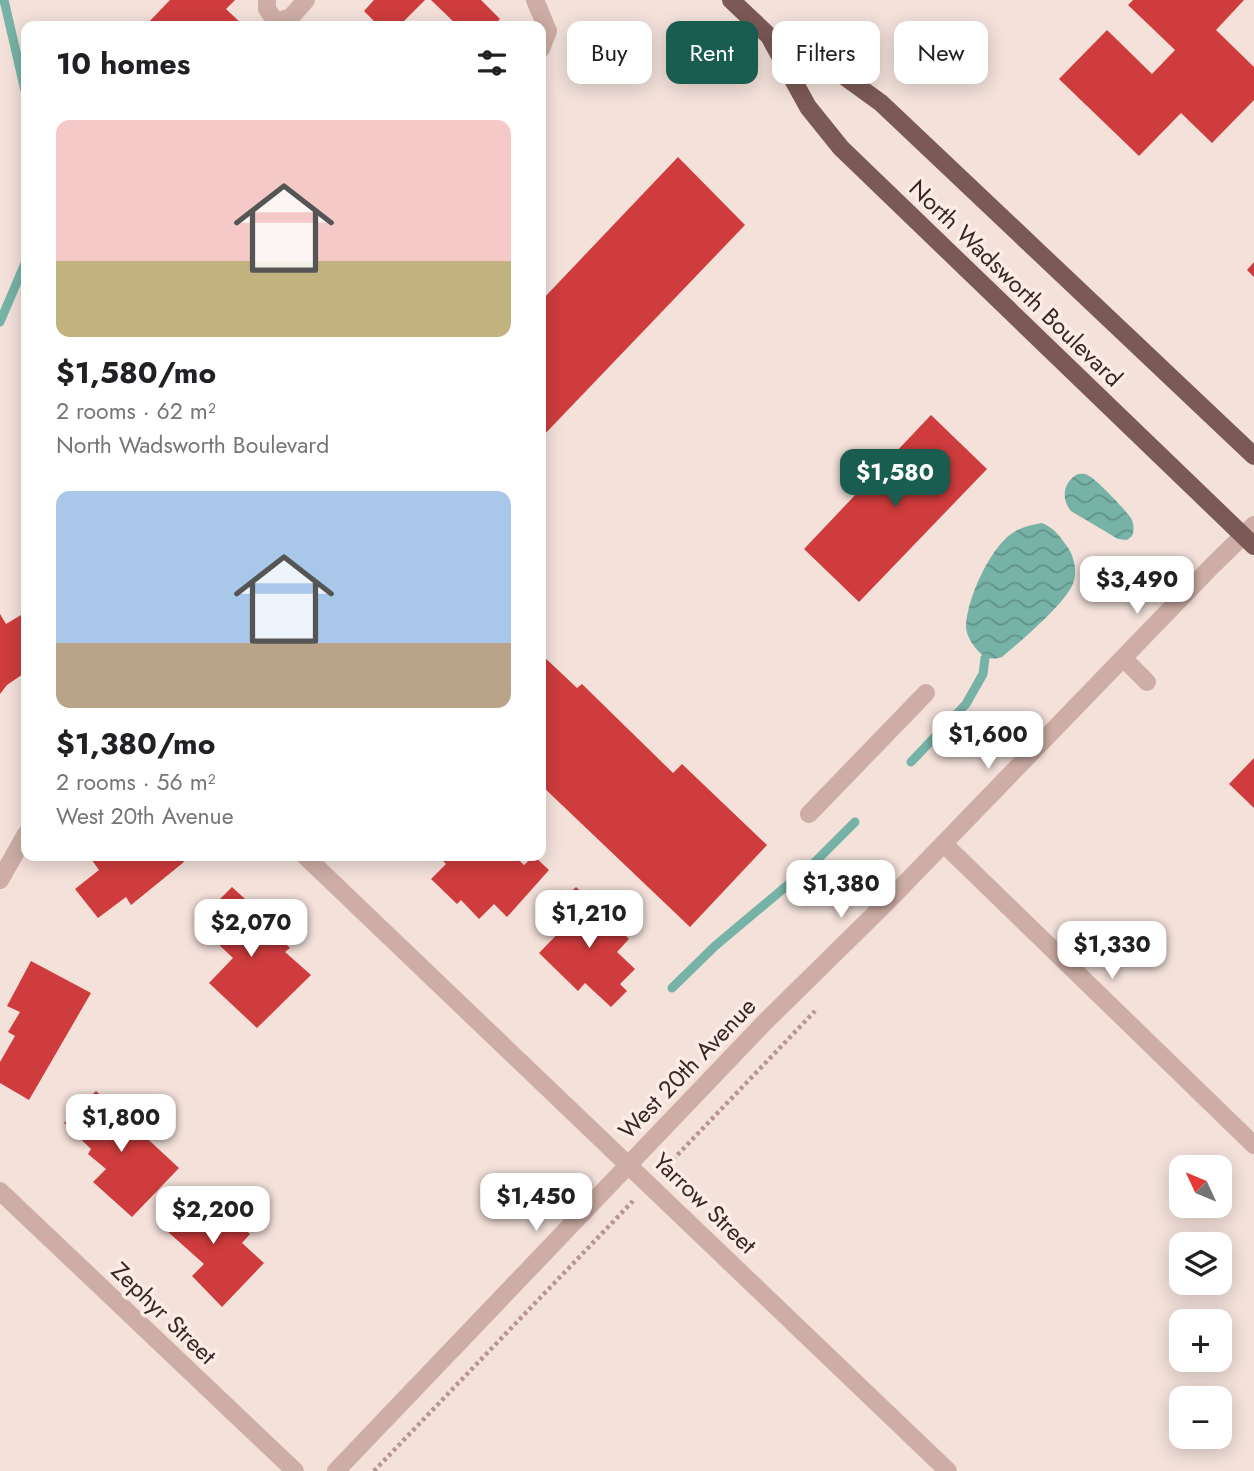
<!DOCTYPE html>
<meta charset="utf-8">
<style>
:root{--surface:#fff;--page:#f6f6f6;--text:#202124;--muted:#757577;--accent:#195c50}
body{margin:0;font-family:Jost,sans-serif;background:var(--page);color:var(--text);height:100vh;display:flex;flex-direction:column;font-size:26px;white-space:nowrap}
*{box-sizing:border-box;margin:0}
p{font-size:23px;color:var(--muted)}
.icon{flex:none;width:38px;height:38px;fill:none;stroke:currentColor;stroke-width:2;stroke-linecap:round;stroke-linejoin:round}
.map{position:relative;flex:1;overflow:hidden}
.side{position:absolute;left:21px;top:21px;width:525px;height:840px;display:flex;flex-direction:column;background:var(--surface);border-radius:14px;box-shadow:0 4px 18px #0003}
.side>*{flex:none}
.top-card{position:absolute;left:567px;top:21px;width:581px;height:63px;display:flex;gap:14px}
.needle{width:46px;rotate:314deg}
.fabs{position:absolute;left:1169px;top:1155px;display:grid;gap:14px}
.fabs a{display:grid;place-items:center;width:63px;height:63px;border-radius:14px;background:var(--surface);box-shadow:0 4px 18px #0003;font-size:35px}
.price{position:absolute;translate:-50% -60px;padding:0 16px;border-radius:14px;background:#fff;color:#222;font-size:23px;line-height:46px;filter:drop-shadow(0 2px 4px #0008)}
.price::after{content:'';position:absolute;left:50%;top:42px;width:21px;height:16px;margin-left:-10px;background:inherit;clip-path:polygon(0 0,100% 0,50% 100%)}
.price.selected{background:var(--accent);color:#fff}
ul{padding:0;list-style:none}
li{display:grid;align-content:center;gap:14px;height:371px;padding:0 35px}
li span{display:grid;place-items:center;height:217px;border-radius:14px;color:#555}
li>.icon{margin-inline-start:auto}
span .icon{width:126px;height:126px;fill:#fffc;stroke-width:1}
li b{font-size:30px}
h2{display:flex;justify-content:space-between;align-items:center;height:84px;padding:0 35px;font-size:30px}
.tag{padding:0 24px;border-radius:14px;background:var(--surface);box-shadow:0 4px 18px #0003;font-size:24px;line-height:63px}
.tag.selected{background:var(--accent);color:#fff}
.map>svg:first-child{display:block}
.water{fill:url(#water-waves)}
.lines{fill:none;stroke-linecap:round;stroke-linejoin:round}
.stream{stroke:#76b3a6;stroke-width:9}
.building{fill:#cf3c3d}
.path{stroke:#b8968f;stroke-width:4.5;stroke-dasharray:3.5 3.5;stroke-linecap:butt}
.minor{stroke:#cdada5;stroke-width:18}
.major{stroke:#7b5956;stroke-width:18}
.labels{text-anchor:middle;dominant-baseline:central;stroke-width:7;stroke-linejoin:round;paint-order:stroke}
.street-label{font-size:24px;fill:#372827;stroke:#fbece6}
</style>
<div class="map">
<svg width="1254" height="1471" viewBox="0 0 1254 1471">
<defs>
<pattern id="water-waves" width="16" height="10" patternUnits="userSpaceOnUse" patternTransform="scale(1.75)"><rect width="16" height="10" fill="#76b3a6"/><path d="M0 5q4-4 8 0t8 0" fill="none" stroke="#629287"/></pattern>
</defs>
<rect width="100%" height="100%" fill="#f3e1da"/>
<path class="water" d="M1078 474C1084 474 1084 473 1089 476 1096 479 1128 512 1132 520 1134 525 1134 531 1132 536L1127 540 1118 539 1071 511C1060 498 1064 481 1078 474Z
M1042 523C1054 528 1059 535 1066 545 1075 556 1078 574 1072 586 1062 606 1020 642 1002 657 992 660 986 659 978 651 972 644 966 635 966 626 967 599 989 550 1011 534 1020 527 1032 525 1042 523Z"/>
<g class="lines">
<path class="stream" d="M4 0 26 95
M0 322 26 261
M911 762 966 704 983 674 985 658
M672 988 715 946 815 862 855 822"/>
</g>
<path class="building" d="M170 0H235L226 9 244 26H145Z
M374 0H425L399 26H374L377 24 364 11Z
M431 0H481L500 19 493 26H458Z
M1133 0H1244L1216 30 1254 67V100L1212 143 1181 113 1139 156 1059 79 1107 30 1152 74 1175 50 1128 5Z
M678 157 745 225 541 438V301Z
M1254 262V277L1247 270Z
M931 415 987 469 859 602 804 549Z
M0 614 6 624 21 615 26 621V672L7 685 0 694Z
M541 654 577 688 582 684 673 773 682 764 767 845 690 927 541 785Z
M1254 758V808L1229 784Z
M89 856H180L184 862 131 905 126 897 98 918 75 889 99 870Z
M438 856H515L524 865 534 856 549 870 507 917 494 904 479 919 461 900 457 904 431 879 446 864Z
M232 887 266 918 261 921 290 948 285 952 311 975 257 1028 209 983 233 958 196 923Z
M576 887 629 939 617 952 635 969 620 984 627 991 611 1007 585 983 578 991 539 953 571 920 557 906Z
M31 961 91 993 29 1100 0 1083V1062L15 1036 8 1032 20 1012 7 1006Z
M96 1091 179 1168 132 1217 93 1182 106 1169 88 1154 91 1149 64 1123Z
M187 1192 203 1207 212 1198 250 1234 242 1243 264 1263 222 1307 192 1276 204 1264 158 1223Z"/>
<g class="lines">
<path class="path" d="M663 1170 815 1011
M374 1471 633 1201"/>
<path class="minor" d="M267 0V9L276 22 291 17 306 0
M535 0 548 31 541 49
M1123 658 1147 682
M809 814 926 693
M944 844 1254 1145
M305 856 948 1471
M0 880 26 834
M0 1191 295 1471
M336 1471 765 1022 888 901 1211 567 1254 525"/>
<path class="major" d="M731 0 769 36 841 74 881 103 1254 456
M769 36 808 107 841 148 1254 546"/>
</g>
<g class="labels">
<g class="street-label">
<text transform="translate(1016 283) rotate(44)">North Wadsworth Boulevard</text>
<text transform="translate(687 1068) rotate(-46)">West 20th Avenue</text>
<text transform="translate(705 1203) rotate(44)">Yarrow Street</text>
<text transform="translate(164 1313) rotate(44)">Zephyr Street</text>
</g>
</g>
</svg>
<div class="fabs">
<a><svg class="needle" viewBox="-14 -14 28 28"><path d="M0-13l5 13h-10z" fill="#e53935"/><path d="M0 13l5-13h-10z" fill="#757577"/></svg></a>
<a><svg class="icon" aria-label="layers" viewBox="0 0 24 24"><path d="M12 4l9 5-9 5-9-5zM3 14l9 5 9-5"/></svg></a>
<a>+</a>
<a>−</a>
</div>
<b class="price selected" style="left:895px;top:509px">$1,580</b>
<b class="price" style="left:1137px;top:616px">$3,490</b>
<b class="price" style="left:988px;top:771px">$1,600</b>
<b class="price" style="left:841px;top:920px">$1,380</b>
<b class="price" style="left:589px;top:950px">$1,210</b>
<b class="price" style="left:251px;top:959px">$2,070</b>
<b class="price" style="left:1112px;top:981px">$1,330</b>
<b class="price" style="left:121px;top:1154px">$1,800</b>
<b class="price" style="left:536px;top:1233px">$1,450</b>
<b class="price" style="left:213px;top:1246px">$2,200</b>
<div class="top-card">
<a class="tag">Buy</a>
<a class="tag selected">Rent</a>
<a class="tag">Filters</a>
<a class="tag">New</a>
</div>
<section class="side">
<h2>10 homes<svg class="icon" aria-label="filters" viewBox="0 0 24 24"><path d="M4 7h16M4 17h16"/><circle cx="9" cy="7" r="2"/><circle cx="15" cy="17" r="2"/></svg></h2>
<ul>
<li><span style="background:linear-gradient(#f6c9c9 65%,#c2b280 0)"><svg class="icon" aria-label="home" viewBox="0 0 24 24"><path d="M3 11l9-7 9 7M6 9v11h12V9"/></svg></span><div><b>$1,580/mo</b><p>2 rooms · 62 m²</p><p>North Wadsworth Boulevard</p></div></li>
<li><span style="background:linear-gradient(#a9c7e8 70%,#b9a48a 0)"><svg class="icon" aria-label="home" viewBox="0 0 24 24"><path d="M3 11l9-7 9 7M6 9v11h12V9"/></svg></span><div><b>$1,380/mo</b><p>2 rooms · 56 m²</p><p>West 20th Avenue</p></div></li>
</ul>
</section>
</div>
